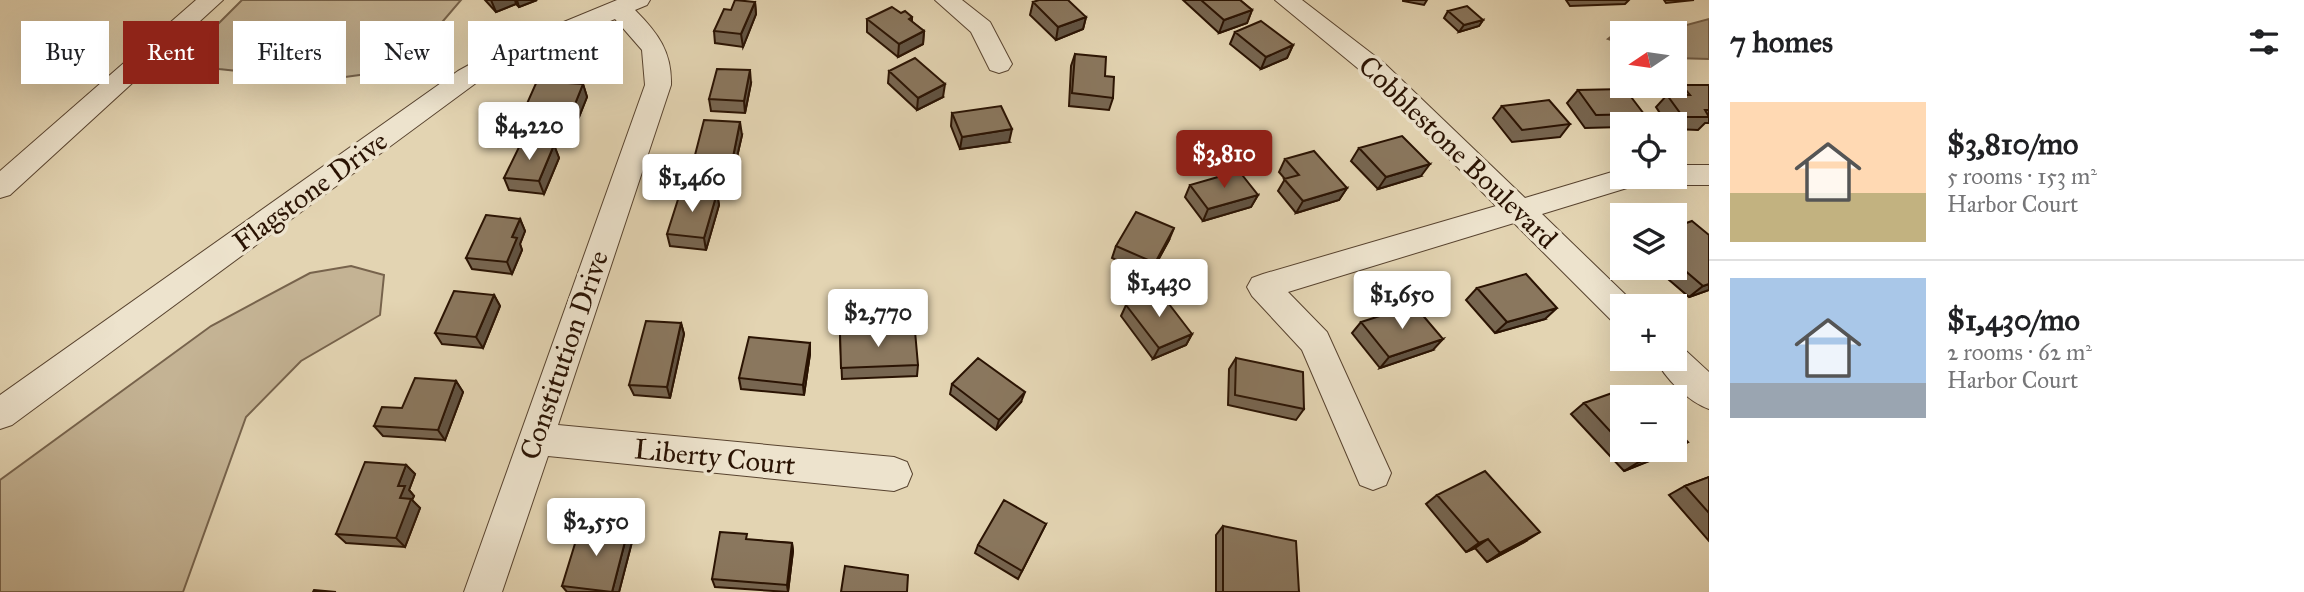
<!DOCTYPE html>
<meta charset="utf-8">
<style>
:root{--surface:#fff;--page:#f2f2f2;--text:#202124;--muted:#757577;--line:#e0e0e0;--accent:#8f2418}
body{margin:0;font-family:"IM FELL Great Primer",serif;background:var(--page);color:var(--text);height:100vh;display:flex;flex-direction:column;font-size:26px;white-space:nowrap}
*{box-sizing:border-box;margin:0}
p{font-size:23px;color:var(--muted)}
.icon{flex:none;width:38px;height:38px;fill:none;stroke:currentColor;stroke-width:2;stroke-linecap:round;stroke-linejoin:round}
.map{position:relative;flex:1;overflow:hidden}
.drawer{display:flex;flex-direction:column;background:var(--surface);width:595px}
.drawer>*{flex:none}
.top-card{position:absolute;left:21px;top:21px;width:665px;height:63px;display:flex;gap:14px}
.needle{width:46px;rotate:257deg}
.controls{position:absolute;left:1610px;top:21px;display:grid;gap:14px}
.controls a{display:grid;place-items:center;width:77px;height:77px;border-radius:0px;background:var(--surface);box-shadow:0 7px 28px #0002;font-size:35px}
.price{position:absolute;translate:-50% -60px;padding:0 16px;border-radius:7px;background:#fff;color:#222;font-size:23px;line-height:46px;filter:drop-shadow(0 2px 4px #0008)}
.price::after{content:'';position:absolute;left:50%;top:42px;width:21px;height:16px;margin-left:-10px;background:inherit;clip-path:polygon(0 0,100% 0,50% 100%)}
.price.active{background:var(--accent);color:#fff}
ul{padding:0;list-style:none}
li{display:flex;align-items:center;gap:21px;height:175px;padding:0 21px}
li+li{border-top:2px solid var(--line)}
li span{display:grid;place-items:center;flex:none;width:196px;height:140px;border-radius:0px;color:#555}
li>.icon{margin-inline-start:auto}
span .icon{width:84px;height:84px;fill:#fffc;stroke-width:1}
li b{font-size:30px}
h2{display:flex;justify-content:space-between;align-items:center;height:84px;padding:0 21px;font-size:30px}
.pill{padding:0 24px;border-radius:0px;background:var(--surface);box-shadow:0 7px 28px #0002;font-size:24px;line-height:63px}
.pill.active{background:var(--accent);color:#fff}
main{display:flex;flex:1;min-height:0}
.map>svg:first-child{display:block}
.green{fill:#c4b394;stroke:#77634c;stroke-width:2}
.water{fill:#a49276;stroke:#735f48;stroke-width:2}
.lines{fill:none;stroke-linecap:round;stroke-linejoin:round}
.minor-casing{stroke:#58432f;stroke-width:2}
.minor{fill:#ede3cd;fill-rule:evenodd}
.wall{fill:#776651;stroke:#2a1303;stroke-width:2}
.shaded-wall{fill:#615342;stroke:#2a1303;stroke-width:2}
.building{fill:#8a775e;stroke:#2a1303;stroke-width:2}
.labels{text-anchor:middle;dominant-baseline:central;stroke-width:7;stroke-linejoin:round;paint-order:stroke}
.street-label{font-size:28px;fill:#2a1303;stroke:#ede3cd}
</style>
<main>
<div class="map">
<svg width="1709" height="592" viewBox="0 0 1709 592">
<rect width="100%" height="100%" fill="#e3d4b2"/>
<filter id="stains"><feTurbulence type="fractalNoise" baseFrequency=".00286" numOctaves="4"/><feColorMatrix values="0 0 0 0 .2 0 0 0 0 .09 0 0 0 0 .02 0 0 0 .5 -.17"/></filter>
<radialGradient id="worn" r=".72"><stop offset=".6" stop-color="#630" stop-opacity="0"/><stop offset="1" stop-color="#630" stop-opacity=".3"/></radialGradient>
<path class="green" d="M242 0H461L432 34 389 71 323 80 219 69 194 48Z
M351 266 384 275 380 315 301 361 246 417 183 592H0V480L211 326 310 273Z"/>
<path class="water" d="M1709 19V59L1675 58V33H1622V44L1608 39 1625 26H1683Z"/>
<g class="lines">
<g class="minor-casing">
<path id="minor" d="M196 0H223L10 195 0 198V171Z
M617 0H650L647 5 635 10C658 33 672 52 671 85L558 425 894 457 907 462 912 474 907 486 894 491 548 456 502 592H464L645 85 642 50 615 19 516 61 476 83 12 425 0 429V395L458 71 498 49Z
M935 0H962L990 22 1012 64 1008 70 999 73 990 70 971 32Z
M1275 0H1302L1384 63 1525 198 1622 169V177H1656L1652 184 1627 188 1542 214 1633 302 1636 306H1622V324L1611 320 1514 223 1288 292 1327 332 1391 473 1386 485 1373 490 1360 485 1302 350 1252 296 1247 287 1252 278 1263 274 1496 206 1366 75Z
M1675 165H1709V185H1675L1665 182 1662 177H1675Z
M1675 346 1684 349 1709 372V409C1689 402 1664 378 1656 359H1675Z"/>
</g>
<use href="#minor" class="minor"/>
</g>
<path class="wall" d="M485 0H537L519 7 516 4 496 12Z
M1183 0H1240L1252 10 1247 23 1219 33Z
M1403 0H1427L1424 5 1403 1Z
M1566 0H1629L1625 4 1570 6Z
M1664 0H1694L1666 3Z
M755 2 756 14 743 47 715 43 714 31 731 10Z
M1033 2 1086 17 1083 29 1056 40 1030 15Z
M1448 11 1483 20 1479 26 1459 32 1444 18Z
M901 13 912 17V22L924 31 923 44 898 57 867 32V19Z
M1235 32 1293 45 1287 58 1261 69 1230 44Z
M1075 54 1105 76 1113 98 1109 110 1069 106 1071 66Z
M889 71 943 97 917 110 888 83Z
M751 83 745 113 711 111 709 99Z
M583 84 587 97 579 117 567 116 560 132 526 130 521 117Z
M1682 85H1709V123H1705L1698 130 1675 129V124H1667L1656 107 1667 95H1672Z
M1578 90 1644 114 1635 124H1622V127L1585 128 1567 103Z
M1502 106 1570 124 1560 137 1512 142 1493 118Z
M952 113 1009 142 960 149 951 126Z
M742 135 734 170 697 167 695 155Z
M554 145 559 158 544 194 509 190 504 178Z
M1359 148 1421 176 1378 189 1351 161Z
M1285 159 1347 188 1339 200 1296 213 1278 191 1285 179 1279 172Z
M1190 185 1258 195 1251 207 1203 221 1185 197Z
M717 193 719 205 706 250 670 246 667 234Z
M520 219 525 231 520 244 522 250 512 274 472 269 466 258Z
M1675 227 1709 290 1689 297 1661 273 1667 268H1675Z
M1169 240 1150 275 1112 258 1116 246Z
M1477 288 1545 319 1495 333 1466 300Z
M494 295 500 306 483 348 442 344 435 333Z
M1126 305 1192 334 1186 345 1153 359 1121 316Z
M1361 322 1433 350 1380 368 1352 333Z
M681 323 684 334 670 398 634 395 629 385Z
M840 333 918 365 917 376 842 379Z
M810 343V354L804 395 741 389 739 378Z
M1236 358 1304 409 1296 420 1228 405 1229 369Z
M456 381 463 392 445 440 383 436 374 426 402 408Z
M952 384 1021 402 996 430 950 394Z
M1622 397V450H1675L1624 471 1571 414 1584 403Z
M406 465 415 474 409 490 414 496 412 500 420 508 405 547 346 543 336 534Z
M1709 477V541L1669 495 1685 486Z
M1437 495 1526 541 1487 562 1475 548 1466 552 1426 504Z
M1046 524 1018 579 975 553 978 545Z
M1223 526 1299 592H1216V535Z
M628 530 633 538 619 592H567L562 586Z
M748 540 792 543 793 551 788 592 715 587 712 579Z"/>
<path class="shaded-wall" d="M491 0H515L516 4 496 12Z
M517 0H537L519 7Z
M755 2 756 14 743 47 741 34Z
M1252 10 1247 23 1219 33 1224 20Z
M1086 17 1083 29 1056 40 1058 27Z
M1483 20 1479 26 1459 32 1464 25Z
M924 31 923 44 898 57 899 44Z
M1293 45 1287 58 1261 69 1266 57Z
M750 70 751 83 745 113 744 101Z
M583 84 587 97 579 117 575 104Z
M945 84 943 97 917 110 918 98Z
M562 103 567 116 560 132 556 120Z
M740 122 742 135 734 170 733 157Z
M1012 129 1009 142 960 149 962 137Z
M554 145 559 158 544 194 539 181Z
M1430 164 1421 176 1378 189 1386 177Z
M1347 188 1339 200 1296 213 1303 201Z
M717 193 719 205 706 250 704 238Z
M1258 195 1251 207 1203 221 1208 209Z
M520 219 525 231 520 244 522 250 512 274 507 262 512 237Z
M1174 228 1169 240 1150 275 1155 263Z
M1709 284V290L1689 297 1703 286Z
M494 295 500 306 483 348 476 337Z
M1557 308 1545 319 1495 333 1507 322Z
M681 323 684 334 670 398 667 387Z
M1192 334 1186 345 1153 359 1159 348Z
M1443 339 1433 350 1380 368 1389 357Z
M810 343V354L804 395 803 385Z
M456 381 463 392 445 440 438 430Z
M1025 392 1021 402 996 430 999 420Z
M1688 442 1672 452 1624 471 1639 462 1668 450H1675V447Z
M406 465 415 474 409 490 414 496 412 500 420 508 405 547 396 538 400 498 398 486Z
M628 530 633 538 619 592H612Z
M1540 532 1526 541 1487 562 1500 553Z
M1488 539 1475 548 1466 552 1479 543Z
M792 543 793 551 788 592 787 585Z"/>
<path class="building" d="M735 0 755 2 741 34 714 31 724 9 731 10Z
M1039 0H1068L1086 17 1058 27 1033 2Z
M1201 0H1240L1252 10 1224 20Z
M1467 6 1483 20 1464 25 1448 11Z
M892 7 901 13 905 11 912 17 909 19 924 31 899 44 867 19Z
M1261 21 1293 45 1266 57 1235 32Z
M1075 54 1106 57 1105 76 1114 77 1113 98 1072 93Z
M915 58 945 84 918 98 889 71Z
M717 69 750 70 744 101 709 99Z
M537 81 583 84 575 104 562 103 556 120 521 117Z
M1682 85H1709V110H1705L1709 117H1683L1667 95H1690Z
M1625 89 1644 114 1596 115 1578 90Z
M1549 100 1570 124 1522 130 1502 106Z
M1001 106 1012 129 962 137 952 113Z
M704 120 740 122 733 157 695 155Z
M1402 136 1430 164 1386 177 1359 148Z
M521 143 554 145 539 181 504 178Z
M1314 151 1347 188 1303 201 1284 179 1299 175 1285 159Z
M1239 171 1258 195 1208 209 1190 185Z
M681 190 717 193 704 238 667 234Z
M1136 212 1174 228 1155 263 1116 246Z
M486 215 520 219 512 237 517 238 507 262 466 258Z
M1692 221 1709 235V284L1703 286 1675 262 1684 258 1675 250V227Z
M1526 274 1557 308 1507 322 1477 288Z
M454 291 494 295 476 337 435 333Z
M1159 291 1192 334 1159 348 1126 305Z
M1414 305 1443 339 1389 357 1361 322Z
M646 321 681 323 667 387 629 385Z
M915 331 918 365 841 368 840 333Z
M749 337 810 343 803 385 739 378Z
M978 358 1025 392 999 420 952 384Z
M1236 358 1303 372 1304 409 1235 395Z
M415 378 456 381 438 430 374 426 382 407 402 408Z
M1618 391 1625 397H1622V444L1584 403Z
M1675 429 1688 442 1675 447Z
M1628 450H1668L1639 462Z
M365 462 406 465 398 486H405L400 498 411 499 396 538 336 534Z
M1485 471 1540 532 1500 553 1488 539 1479 543 1437 495Z
M1709 477V513L1685 486Z
M1004 500 1046 524 1022 571 978 545Z
M581 524 628 530 612 592 562 586Z
M1223 526 1296 541 1299 592H1223Z
M720 532 747 534 746 539 792 543 787 585 712 579Z
M845 566 908 575 907 592H841Z
M314 590 336 592H313Z"/>
<g class="labels">
<g class="street-label">
<text transform="translate(1458 152) rotate(44)">Cobblestone Boulevard</text>
<text transform="translate(310 191) rotate(-36)">Flagstone Drive</text>
<text transform="translate(564 355) rotate(-71)">Constitution Drive</text>
<text transform="translate(715 457) rotate(6)">Liberty Court</text>
</g>
</g>
<rect width="100%" height="100%" filter="url(#stains)"/>
<rect width="100%" height="100%" fill="url(#worn)"/>
</svg>
<div class="controls">
<a><svg class="needle" viewBox="-14 -14 28 28"><path d="M0-13l5 13h-10z" fill="#e53935"/><path d="M0 13l5-13h-10z" fill="#757577"/></svg></a>
<a><svg class="icon" aria-label="locate" viewBox="0 0 24 24"><circle cx="12" cy="12" r="6"/><path d="M12 2v4M12 18v4M2 12h4M18 12h4"/></svg></a>
<a><svg class="icon" aria-label="layers" viewBox="0 0 24 24"><path d="M12 4l9 5-9 5-9-5zM3 14l9 5 9-5"/></svg></a>
<a>+</a>
<a>−</a>
</div>
<b class="price" style="left:529px;top:162px">$4,220</b>
<b class="price active" style="left:1224px;top:190px">$3,810</b>
<b class="price" style="left:692px;top:214px">$1,460</b>
<b class="price" style="left:1159px;top:319px">$1,430</b>
<b class="price" style="left:1402px;top:331px">$1,650</b>
<b class="price" style="left:878px;top:349px">$2,770</b>
<b class="price" style="left:596px;top:558px">$2,550</b>
<div class="top-card">
<a class="pill">Buy</a>
<a class="pill active">Rent</a>
<a class="pill">Filters</a>
<a class="pill">New</a>
<a class="pill">Apartment</a>
</div>
</div>
<section class="drawer">
<h2>7 homes<svg class="icon" aria-label="filters" viewBox="0 0 24 24"><path d="M4 7h16M4 17h16"/><circle cx="9" cy="7" r="2"/><circle cx="15" cy="17" r="2"/></svg></h2>
<ul>
<li><span style="background:linear-gradient(#ffd9b3 65%,#c2b280 0)"><svg class="icon" aria-label="home" viewBox="0 0 24 24"><path d="M3 11l9-7 9 7M6 9v11h12V9"/></svg></span><div><b>$3,810/mo</b><p>5 rooms · 153 m²</p><p>Harbor Court</p></div></li>
<li><span style="background:linear-gradient(#a9c7e8 75%,#9aa5b1 0)"><svg class="icon" aria-label="home" viewBox="0 0 24 24"><path d="M3 11l9-7 9 7M6 9v11h12V9"/></svg></span><div><b>$1,430/mo</b><p>2 rooms · 62 m²</p><p>Harbor Court</p></div></li>
</ul>
</section>
</main>
